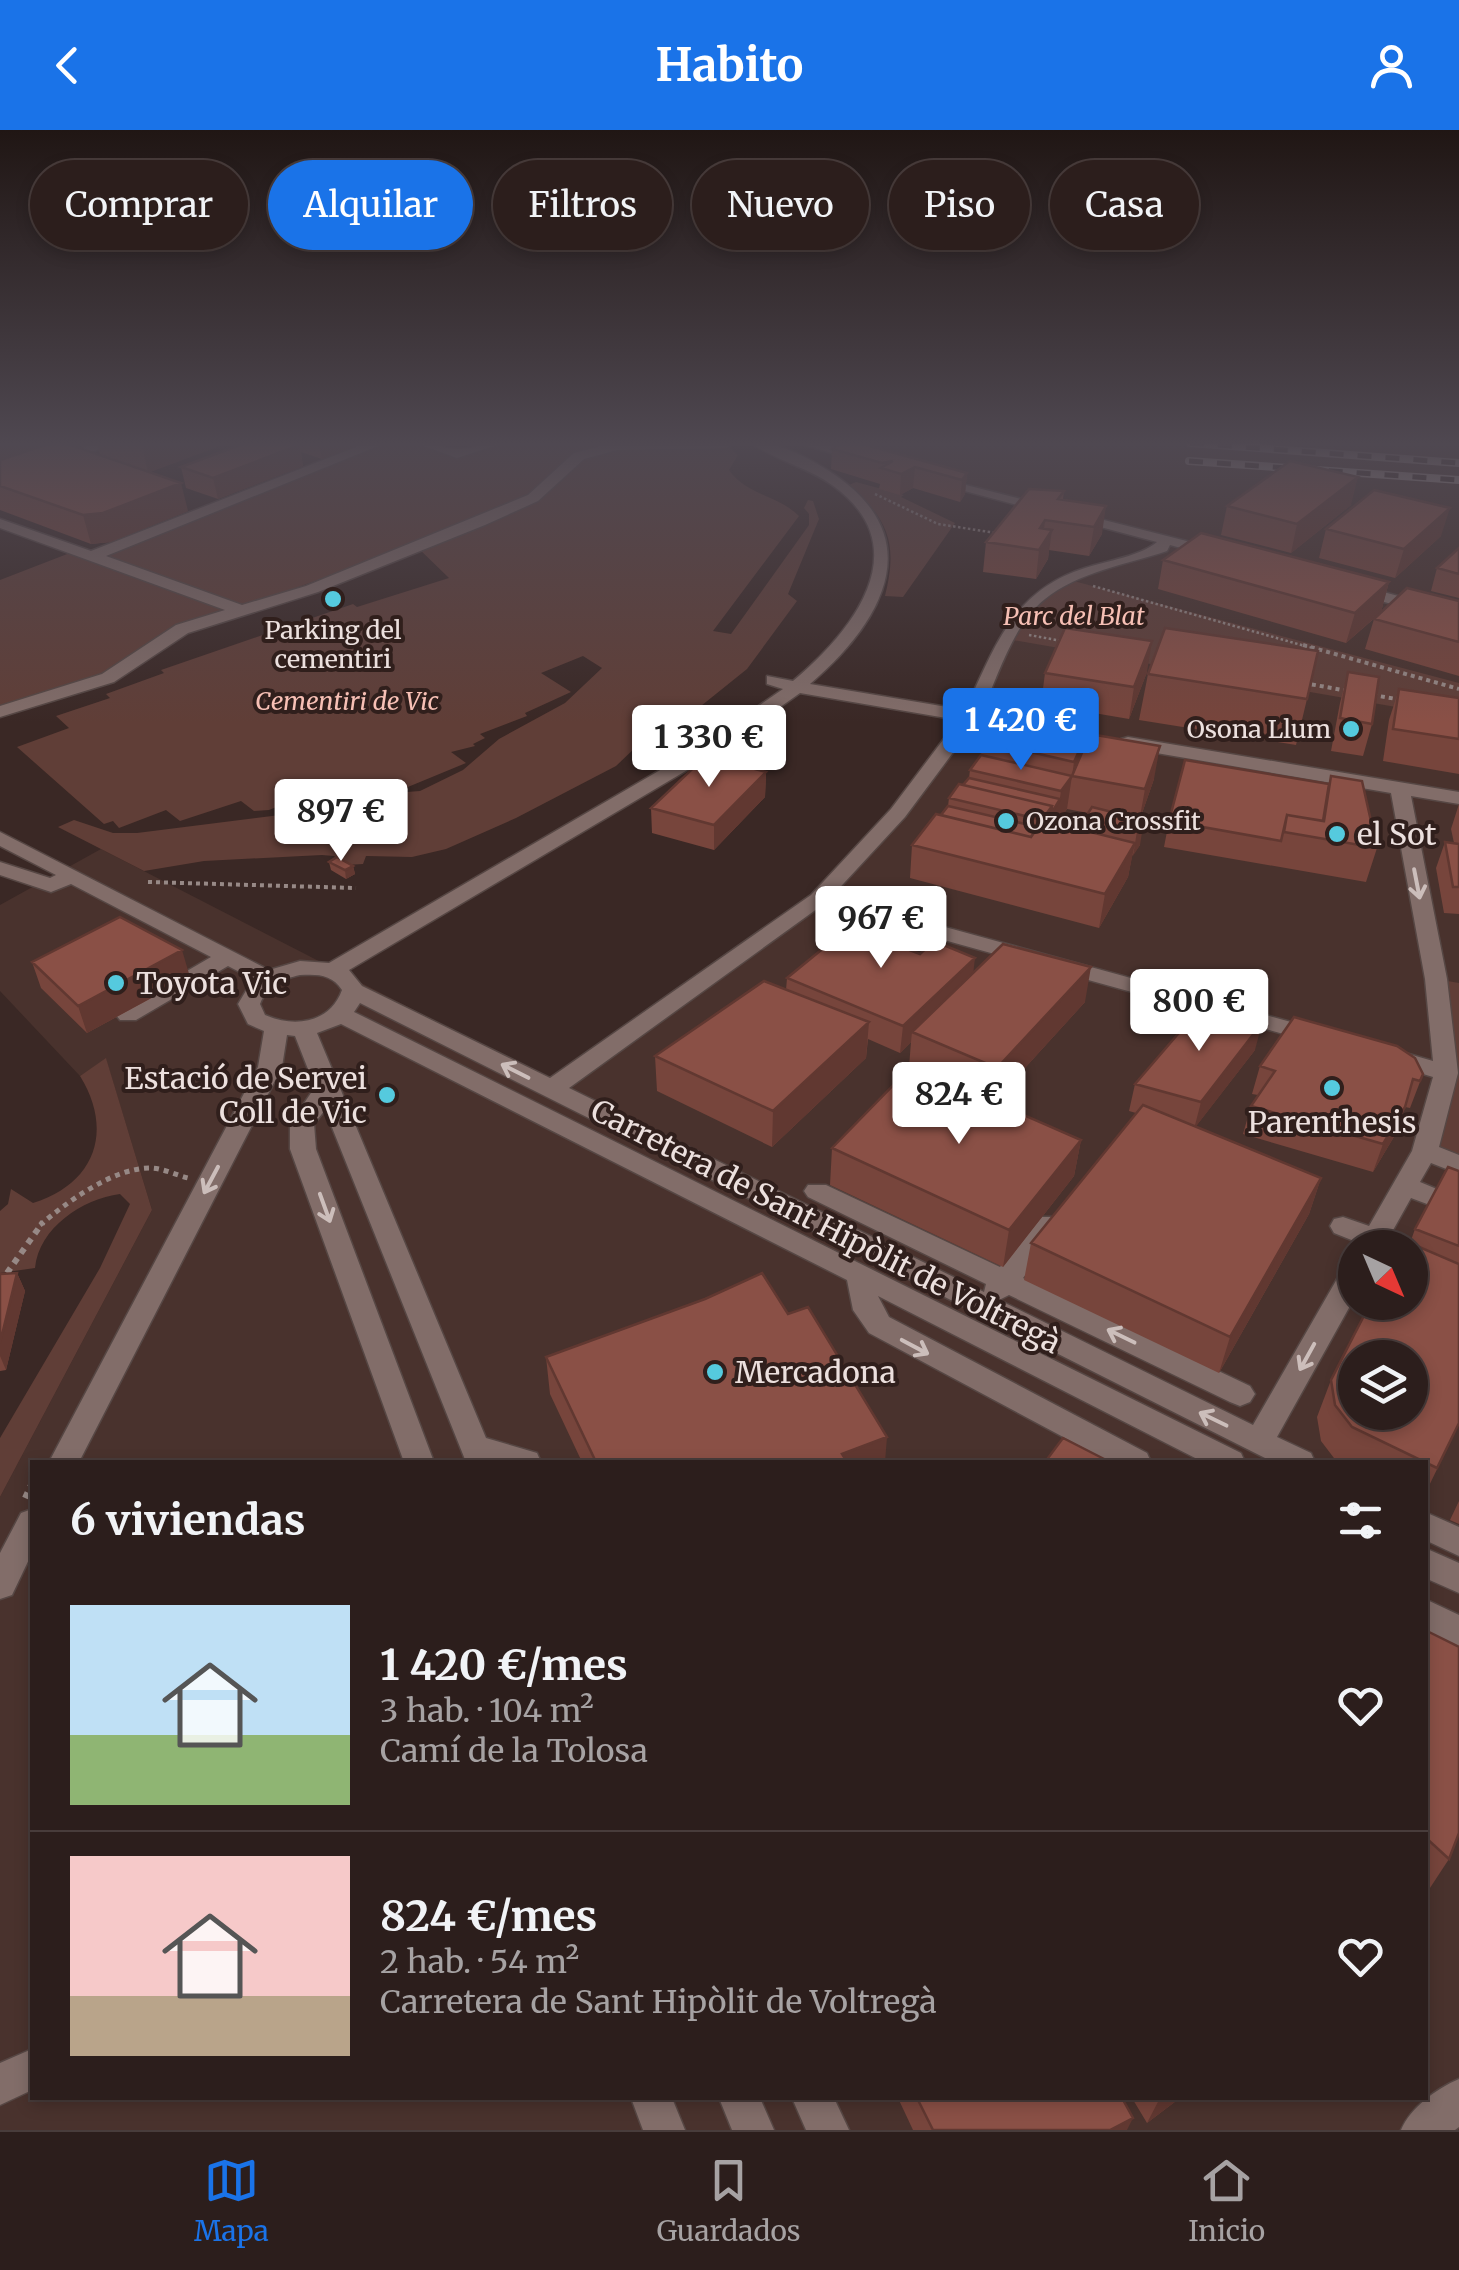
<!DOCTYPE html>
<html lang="es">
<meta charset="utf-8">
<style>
:root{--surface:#2c1e1c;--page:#382b29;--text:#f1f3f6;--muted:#a6a2a3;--line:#483c3b;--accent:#1a73e8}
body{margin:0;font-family:Merriweather,serif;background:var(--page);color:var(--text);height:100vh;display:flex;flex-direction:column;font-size:38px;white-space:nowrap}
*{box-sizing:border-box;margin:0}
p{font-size:32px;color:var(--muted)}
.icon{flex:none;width:55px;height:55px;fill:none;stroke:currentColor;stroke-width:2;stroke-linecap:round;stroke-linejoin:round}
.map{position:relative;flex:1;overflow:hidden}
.drawer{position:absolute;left:30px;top:1330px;width:1398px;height:640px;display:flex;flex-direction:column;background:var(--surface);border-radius:0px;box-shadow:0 5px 15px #0003,0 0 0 2px var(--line)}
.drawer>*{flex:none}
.top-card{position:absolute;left:30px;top:30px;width:1400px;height:90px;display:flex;gap:20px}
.needle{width:65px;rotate:136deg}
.fabs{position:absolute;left:1338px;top:1100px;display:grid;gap:20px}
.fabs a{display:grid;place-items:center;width:90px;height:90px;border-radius:50%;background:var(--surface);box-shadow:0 5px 15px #0003,0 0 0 2px var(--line);font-size:50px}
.price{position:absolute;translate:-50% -85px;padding:0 22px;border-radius:10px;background:#fff;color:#222;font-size:32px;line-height:65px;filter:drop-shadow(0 2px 5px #0008)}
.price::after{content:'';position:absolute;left:50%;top:60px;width:30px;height:22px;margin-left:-15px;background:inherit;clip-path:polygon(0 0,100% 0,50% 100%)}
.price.on{background:var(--accent);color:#fff}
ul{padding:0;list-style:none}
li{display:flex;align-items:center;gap:30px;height:250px;padding:0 40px}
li+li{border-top:2px solid var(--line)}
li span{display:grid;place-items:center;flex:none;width:280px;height:200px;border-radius:0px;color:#555}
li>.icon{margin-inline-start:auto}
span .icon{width:120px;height:120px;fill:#fffc;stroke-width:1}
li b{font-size:42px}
h2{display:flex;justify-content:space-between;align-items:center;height:120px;padding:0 40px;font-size:42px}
.chip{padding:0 35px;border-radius:45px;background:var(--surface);box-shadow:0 5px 15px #0003,0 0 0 2px var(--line);font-size:35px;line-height:90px}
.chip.on{background:var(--accent);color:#fff}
header{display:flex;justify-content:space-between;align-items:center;height:130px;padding:0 40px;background:var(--accent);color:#fff;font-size:45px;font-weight:700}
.menu{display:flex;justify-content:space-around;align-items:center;height:140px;border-top:2px solid var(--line);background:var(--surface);font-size:28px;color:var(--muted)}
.menu a{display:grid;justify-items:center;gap:5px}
.menu .on{color:var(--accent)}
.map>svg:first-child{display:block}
.built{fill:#49322d;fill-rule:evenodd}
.green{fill:#603e37}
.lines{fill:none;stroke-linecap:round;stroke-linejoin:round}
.minor-casing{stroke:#564744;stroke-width:3}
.path-far3{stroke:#978986;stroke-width:2.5;stroke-dasharray:2.5 2.5;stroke-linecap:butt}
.path-far2{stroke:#978986;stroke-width:4;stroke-dasharray:4 4;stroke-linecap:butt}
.path-far1{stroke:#978986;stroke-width:5;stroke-dasharray:5 5;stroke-linecap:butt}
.path{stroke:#978986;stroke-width:6;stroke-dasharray:6 6;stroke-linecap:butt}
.minor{fill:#826d69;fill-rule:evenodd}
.rail-casing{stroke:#bdafad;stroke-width:8}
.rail{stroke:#301f1c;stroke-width:5;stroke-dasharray:14;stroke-linecap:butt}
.wall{fill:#77453c;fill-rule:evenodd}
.shaded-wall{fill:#613831}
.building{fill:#8a5046;stroke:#613831;stroke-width:2.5;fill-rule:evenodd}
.oneway{stroke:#ccbebb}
.poi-dot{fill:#55cade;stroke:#301f1c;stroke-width:4}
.labels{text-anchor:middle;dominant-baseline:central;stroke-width:8;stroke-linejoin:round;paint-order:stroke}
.far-park-label{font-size:25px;font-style:italic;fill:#f7c0b5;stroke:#301f1c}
.far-poi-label{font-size:25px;fill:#ece0de;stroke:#301f1c}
.poi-label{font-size:30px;fill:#ece0de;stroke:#301f1c;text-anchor:start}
.street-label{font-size:30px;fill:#ece0de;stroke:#301f1c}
</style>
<header><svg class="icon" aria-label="back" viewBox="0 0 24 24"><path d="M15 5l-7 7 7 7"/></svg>Habito<svg class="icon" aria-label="person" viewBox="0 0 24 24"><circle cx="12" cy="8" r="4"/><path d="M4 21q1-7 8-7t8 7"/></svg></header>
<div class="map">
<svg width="1459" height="2000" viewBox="0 0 1459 2000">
<rect width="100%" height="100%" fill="#3a2825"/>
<path class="built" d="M815 312H1459V2000H0V1367L152 1080 106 929 80 946 0 861V775L101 719 554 952 820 770 971 587 1020 490 1036 470 1164 410ZM1355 1118H1410V1172H1355ZM1355 1228H1410V1282H1355ZM32 1332H1425V1968H32Z"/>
<path class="green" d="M381 312H420L458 324 499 312 726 314 738 325 729 340C746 365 778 365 799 386L713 501 731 504 809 395V384L804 378 808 370 813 371 819 389 788 464 797 471 747 539 696 580 638 615 616 636 516 688 446 719 412 727 366 726 363 734 346 735 334 726 322 725 204 731 144 741 58 697 74 690 113 703H137L280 685 367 665 420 661 463 640 499 609 565 573 602 538 583 526 541 543 571 562 525 583 527 586 480 604 485 608 473 614 475 616 451 622 466 633 403 659 389 650 335 671 321 659 269 680 254 681 241 671 180 691 166 680 119 698 113 691 104 694 17 617 69 598 56 586 110 568 106 564 164 543 161 540 353 474 357 477 449 448 415 415 182 499 127 537 0 582V450L75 421 91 427Z
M856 352 904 365 901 367 955 393 903 467 885 466C898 414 889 390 849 355Z
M1066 449 1459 553V588L1007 509 1036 470Z
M1436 849 1459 853V1035L1425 1021 1446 943Z
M106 928 152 1080 0 1367V1308L100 1138 130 1074 120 1064C82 1069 39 1098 35 1138L0 1143V1081L8 1074 11 1059 33 1073C95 1054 114 1001 80 946Z"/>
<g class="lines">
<g class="minor-casing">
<path id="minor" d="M99 312H119L0 355V346Z
M369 312H388L106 426 242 475 306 456 528 365 574 323 617 312 733 314 726 318 617 320 584 329 538 371 485 395 318 462 188 503 114 552 0 587V576L102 544 176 495 225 480 0 398V389L91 421Z
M413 312C429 312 441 318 455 319 470 320 489 312 506 312L457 328Z
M750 312C779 312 805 326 829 341 931 406 884 491 810 554L965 580C995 517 1012 461 1085 438 1106 431 1141 426 1157 412L927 351V345L1222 420V426L1217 428 1170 415 1167 421C1128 434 1078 442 1045 469 1013 494 998 547 981 583L1036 593V601L975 593 905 687 832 766 1324 901 1328 906 1316 913 821 776 569 958 984 1162 986 1154 808 1067 804 1061 808 1055H826L1000 1137 1042 1087H1060L1064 1094 1060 1101 1023 1148 1250 1256 1255 1264 1250 1272 1240 1276 1230 1272 1009 1165 999 1170 1253 1295 1345 1135 1355 1132V1167L1277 1307 1311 1323 1315 1332H1273L360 873 354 882 1241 1323 1245 1332H1203L878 1166 889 1187 1147 1323 1151 1332H1110L869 1203 853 1180 847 1150 341 894 317 903 486 1308 537 1323 541 1332H466L325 980 314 994 316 1019 434 1332H404L290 1019V994L315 957 295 906 287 905 282 937 79 1332H49L258 937 264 901 248 894 238 874 253 849 228 836 136 890H120L116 885 120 880 211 827 71 754 51 762 0 745V732L50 748 56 745 0 716V702L269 840 300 831 329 833 698 618 783 559 767 554V546L793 551C854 500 919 417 832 355 807 337 774 330 750 312ZM800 563 958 590 891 679 811 765 550 948 362 856 349 840 711 626ZM300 845C317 844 332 844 342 860 330 893 295 898 265 885L260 874C267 856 282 849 300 845Z
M795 312H817L872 329 865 333Z
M1353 454 1459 482V492L1347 462 1345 459Z
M1128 607 1459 662V674L1411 666 1447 849 1458 943 1439 1017 1459 1025V1044L1431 1033 1420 1052 1444 1062 1448 1068 1444 1074 1435 1077 1411 1068 1383 1118H1356L1359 1113 1334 1103 1330 1096 1334 1089 1343 1087 1369 1096 1412 1021 1433 947 1380 931 1376 926 1388 918 1433 931 1425 849 1391 663 1121 617V609Z
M32 1379V1423L12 1465 0 1469V1423L21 1383Z
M1425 1382 1459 1397V1426L1425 1410Z
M1425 1418 1459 1433V1463L1425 1448Z
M1425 1469 1459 1485V1517L1425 1501Z
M32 1919V1960L0 1975V1933Z
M1459 1949V1997L1455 2000H1401C1411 1977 1436 1959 1459 1949Z
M631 1968H672L685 2000H643Z
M719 1968H760L774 2000H732Z
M792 1968H834L849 2000H806Z"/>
</g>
<path class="path-far3" d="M875 364 938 394 996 403
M1093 456 1312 518
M1029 505 1062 511"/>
<path class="path-far2" d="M1303 515 1459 559
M1304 553 1348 561
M1373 565 1402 570
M148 752 356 758"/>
<path class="path-far1" d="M40 1095C67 1072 113 1038 150 1038 162 1038 176 1045 188 1048"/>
<path class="path" d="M7 1143 43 1092
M25 1368 32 1353"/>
<use href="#minor" class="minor"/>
<g class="rail-casing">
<path id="rail" d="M1190 313 1459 333
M1189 331 1459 350"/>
</g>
<use href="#rail" class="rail"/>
</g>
<path class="wall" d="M0 312 79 316 76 317 100 325 97 312H230L149 342 188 381 110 412 91 414 0 380Z
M248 312H364L322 329 301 322 303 336 218 369 186 358 181 337Z
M832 319 967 343 965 364 960 372 913 358 900 365 879 359 880 354 831 339Z
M1064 361 1063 369 1102 404 1089 426 1049 420 1048 429 1036 449 983 442 986 412Z
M1351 375 1291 423 1221 405 1227 376Z
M1326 399 1441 406 1395 448 1319 428Z
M1459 418V468L1431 461 1437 438Z
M1163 430 1389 452 1381 482 1459 471V546L1365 519 1374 489 1377 486 1346 513 1158 459Z
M1147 542 1129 589 1041 574 1045 543Z
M1348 542 1372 594 1363 626 1331 621 1340 573Z
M1148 544 1307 569 1296 615 1139 590Z
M1399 559 1459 568V644L1383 631 1389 590Z
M1090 605 1154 649 1140 689V715L1132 726 1128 747 1099 798 910 748 912 715 948 676 949 668 969 648 970 640 981 625 982 611ZM1067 679 1088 683 1085 688 1083 700 1057 694Z
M766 642 765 667 714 720 652 703 651 678Z
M1331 646 1377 718 1366 752 1164 717 1169 691 1329 654Z
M1459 674V784L1444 783 1436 738 1445 712 1454 713 1451 699Z
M329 732 353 736 355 744 346 749 331 740Z
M904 801 902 817 920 824 974 842 1085 872 994 972 1081 1010 1074 1046 1003 1137 830 1055 832 1018 910 938 909 937 911 912 900 923 868 909 866 928 772 1017 657 961 655 926 786 860 787 848Z
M32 832 190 847 87 903 41 858Z
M1255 920 1196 996 1321 1048 1309 1084 1219 1243 1024 1150 1031 1113 1136 983 1129 981 1135 954Z
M1260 936 1423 944 1410 978 1405 977 1395 1005 1373 1042 1243 1004 1251 976 1258 965 1252 964Z
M1459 1041V1294L1425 1364V1332H1337L1321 1311 1317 1287 1331 1250 1410 1113 1415 1099Z
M17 1143 25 1161 6 1240 0 1241V1144Z
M546 1227 885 1332H582L550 1264Z
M1459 1371V1394L1450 1390Z
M1425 1500 1449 1729 1428 1761 1425 1759Z
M898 1968H1122L1127 2000H913Z
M1132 1968H1180L1147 1993Z"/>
<path class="shaded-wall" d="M0 312H78L79 316 59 320 0 344Z
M151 312H230L148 343 142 315Z
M319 312H364L322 329Z
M299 315 303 336 218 369 213 348Z
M915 337 913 358 900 365 901 344Z
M967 343 965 364 960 372 962 350Z
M1358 347 1351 375 1291 423 1297 394Z
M181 353 188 381 110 412 91 414 83 385Z
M1106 376 1102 404 1089 426 1094 397Z
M1450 378 1441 406 1395 448 1404 419Z
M1045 390 1042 417 1052 400 1048 429 1036 449 1039 420 1040 398Z
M1389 452 1381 482 1346 513 1355 483Z
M1152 511 1147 542 1129 589 1134 557Z
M1093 590 1085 637 1072 646 1074 632Z
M1160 616 1154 649 1139 692 1145 659Z
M766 642 765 667 714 720V695Z
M1072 646 1067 679 1056 694 1061 661Z
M1060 669 1056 694 1047 709 1051 684Z
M1052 676 1047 709 1042 690Z
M1144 690 1140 715 1133 726 1137 701Z
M1135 713 1128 747 1099 798 1105 764Z
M353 736 355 744 346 749 345 740Z
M904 801 901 828 891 813Z
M182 820 190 847 87 903 78 876Z
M975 828 972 854 912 902 911 912 900 923 903 896Z
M1091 837 1085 872 992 974 997 938Z
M869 892 866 928 772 1017 773 981Z
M1262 893 1255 920 1194 999 1201 972Z
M1405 977 1395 1005 1373 1042 1383 1014Z
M1081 1010 1074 1046 1003 1137 1009 1100Z
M1321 1048 1309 1084 1219 1243 1230 1207Z
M17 1143 25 1161 6 1240 0 1226V1213Z
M887 1307 885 1332H841L842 1324Z
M1160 1968H1180L1147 1993Z
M1133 1988 1127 2000H1110Z"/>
<path class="building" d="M54 312H62L181 353 103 383 83 385 0 356V330Z
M132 312H151L142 315Z
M248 312H289L299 315 213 348 181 337Z
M844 312H855L967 343 962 350 915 337 901 344 881 338 893 331 882 333 832 319Z
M1290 331 1358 347 1297 394 1227 376Z
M1029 359 1064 361 1058 369 1106 376 1094 397 1045 390 1040 398 1052 400 1039 420 986 412Z
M1374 360 1450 378 1404 419 1326 399Z
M1201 403 1389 452 1355 483 1163 430Z
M1459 418V444L1437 438Z
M1407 458 1459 471V512L1374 489Z
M1065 498 1152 511 1134 557 1045 543Z
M1165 498 1318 521 1307 569 1148 544Z
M1348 542 1379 547 1372 594 1340 588Z
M1399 559 1459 568V609L1393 599Z
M1034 581 1093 590 1074 632 982 611 1001 588Z
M1090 604 1160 616 1145 659 1072 646Z
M981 625 1072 646 1061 661 970 640Z
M706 626 766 642 714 695 651 678Z
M1185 630 1329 654 1323 691 1287 685 1281 711 1169 691Z
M1331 646 1362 651 1377 718 1284 702 1287 685 1324 691Z
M969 648 1060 669 1051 684 1052 676 963 655Z
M959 654 1052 676 1042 690 949 668Z
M948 676 1038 697 1031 707 941 685Z
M1092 677 1144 690 1137 701 1085 688Z
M936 684 1031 707 1042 690 1135 713 1105 764 912 715Z
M1445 712 1459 714V757H1453Z
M337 727 353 736 345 740 329 732Z
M864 785 904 801 891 813 920 824 934 811 975 828 903 896 787 848Z
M120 787 182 820 78 876 32 832Z
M1003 814 1091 837 997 938 912 902Z
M764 851 869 892 773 981 655 926Z
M1202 876 1262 893 1201 972 1135 954Z
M1294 887 1397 916 1415 928 1423 944 1420 951 1413 949 1405 977 1383 1014 1251 976 1275 941 1260 936Z
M912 936 1081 1010 1009 1100 832 1018Z
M1143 975 1321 1048 1230 1207 1031 1113Z
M1448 1037 1459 1041V1116L1415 1099Z
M1403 1110 1459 1134V1293L1437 1338 1352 1297 1335 1275 1331 1250 1371 1172H1410V1118H1400ZM1355 1228H1410V1282H1355Z
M17 1143 0 1213V1144Z
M762 1143 788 1184 808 1177 887 1307 842 1324 847 1332H596L546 1227 705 1169Z
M1063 1308 1110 1332H1045Z
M1425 1500 1459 1517V1703L1449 1729 1425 1707Z
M917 1968H1122L1133 1988 1110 2000H933Z"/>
<defs><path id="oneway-shaft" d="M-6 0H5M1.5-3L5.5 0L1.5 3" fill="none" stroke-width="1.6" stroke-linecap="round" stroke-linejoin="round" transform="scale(2.5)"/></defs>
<g class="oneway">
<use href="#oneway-shaft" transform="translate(1417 754) rotate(79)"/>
<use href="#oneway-shaft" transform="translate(515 941) rotate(-153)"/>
<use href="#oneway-shaft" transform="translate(211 1050) rotate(118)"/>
<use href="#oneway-shaft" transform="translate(325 1078) rotate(70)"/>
<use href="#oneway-shaft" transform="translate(1121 1206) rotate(-154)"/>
<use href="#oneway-shaft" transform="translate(915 1217) rotate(28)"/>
<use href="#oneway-shaft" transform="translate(1307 1227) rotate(119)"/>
<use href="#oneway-shaft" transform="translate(1213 1289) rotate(-154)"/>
</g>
<linearGradient id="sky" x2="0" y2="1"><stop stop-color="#201614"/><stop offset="0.53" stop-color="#4f4851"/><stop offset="1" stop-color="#4f4851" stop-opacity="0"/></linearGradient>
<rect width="1459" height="592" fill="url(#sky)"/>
<g class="poi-dot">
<circle cx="333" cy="469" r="10"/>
<circle cx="1351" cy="599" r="10"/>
<circle cx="1006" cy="691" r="10"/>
<circle cx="1337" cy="704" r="10"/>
<circle cx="116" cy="853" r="10"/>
<circle cx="1332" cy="958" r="10"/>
<circle cx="387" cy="965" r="10"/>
<circle cx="715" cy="1242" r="10"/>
</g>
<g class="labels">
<g class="far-park-label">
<text x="1074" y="486">Parc del Blat</text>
<text x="347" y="571">Cementiri de Vic</text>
</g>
<g class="far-poi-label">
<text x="333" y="500">Parking del<tspan x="333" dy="29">cementiri</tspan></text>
<text x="1331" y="599" text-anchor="end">Osona Llum</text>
<text x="1026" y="691" text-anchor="start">Ozona Crossfit</text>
</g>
<g class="poi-label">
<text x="1357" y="704">el Sot</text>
<text x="136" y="853">Toyota Vic</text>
<text x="367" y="948" text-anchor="end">Estació de Servei<tspan x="367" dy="34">Coll de Vic</tspan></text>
<text x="1332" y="992" text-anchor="middle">Parenthesis</text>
<text x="735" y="1242">Mercadona</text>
</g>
<g class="street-label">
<text transform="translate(826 1096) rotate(27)">Carretera de Sant Hipòlit de Voltregà</text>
</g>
</g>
</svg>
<div class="fabs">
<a><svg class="needle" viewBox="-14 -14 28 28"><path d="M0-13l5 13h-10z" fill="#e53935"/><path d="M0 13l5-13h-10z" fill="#a6a2a3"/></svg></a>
<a><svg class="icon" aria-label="layers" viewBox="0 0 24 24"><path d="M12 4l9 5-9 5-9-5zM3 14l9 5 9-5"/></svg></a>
</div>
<b class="price on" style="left:1021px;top:643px">1 420 €</b>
<b class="price" style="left:709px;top:660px">1 330 €</b>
<b class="price" style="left:341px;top:734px">897 €</b>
<b class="price" style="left:881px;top:841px">967 €</b>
<b class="price" style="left:1199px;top:924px">800 €</b>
<b class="price" style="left:959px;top:1017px">824 €</b>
<div class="top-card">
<a class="chip">Comprar</a>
<a class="chip on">Alquilar</a>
<a class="chip">Filtros</a>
<a class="chip">Nuevo</a>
<a class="chip">Piso</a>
<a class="chip">Casa</a>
</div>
<section class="drawer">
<h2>6 viviendas<svg class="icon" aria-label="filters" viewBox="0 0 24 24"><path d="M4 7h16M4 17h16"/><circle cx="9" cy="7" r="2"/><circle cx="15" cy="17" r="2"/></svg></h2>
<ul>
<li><span style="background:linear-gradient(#bfe0f5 65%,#8fb573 0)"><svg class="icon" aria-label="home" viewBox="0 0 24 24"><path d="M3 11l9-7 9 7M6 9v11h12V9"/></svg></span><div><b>1 420 €/mes</b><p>3 hab. · 104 m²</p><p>Camí de la Tolosa</p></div><svg class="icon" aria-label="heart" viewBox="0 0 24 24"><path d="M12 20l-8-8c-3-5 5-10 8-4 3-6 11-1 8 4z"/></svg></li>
<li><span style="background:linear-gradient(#f6c9c9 70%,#b9a48a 0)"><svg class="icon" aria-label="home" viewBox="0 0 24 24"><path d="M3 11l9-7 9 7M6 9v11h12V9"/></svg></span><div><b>824 €/mes</b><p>2 hab. · 54 m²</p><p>Carretera de Sant Hipòlit de Voltregà</p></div><svg class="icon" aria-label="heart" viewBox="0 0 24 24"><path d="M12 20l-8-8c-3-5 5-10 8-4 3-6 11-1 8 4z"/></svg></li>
</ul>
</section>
</div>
<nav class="menu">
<a class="on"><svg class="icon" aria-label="map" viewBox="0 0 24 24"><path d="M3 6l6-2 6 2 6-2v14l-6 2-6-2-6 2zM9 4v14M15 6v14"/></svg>Mapa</a>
<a><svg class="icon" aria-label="saved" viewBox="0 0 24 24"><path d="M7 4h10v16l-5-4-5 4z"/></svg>Guardados</a>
<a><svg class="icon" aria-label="home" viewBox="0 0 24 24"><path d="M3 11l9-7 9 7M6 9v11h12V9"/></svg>Inicio</a>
</nav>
